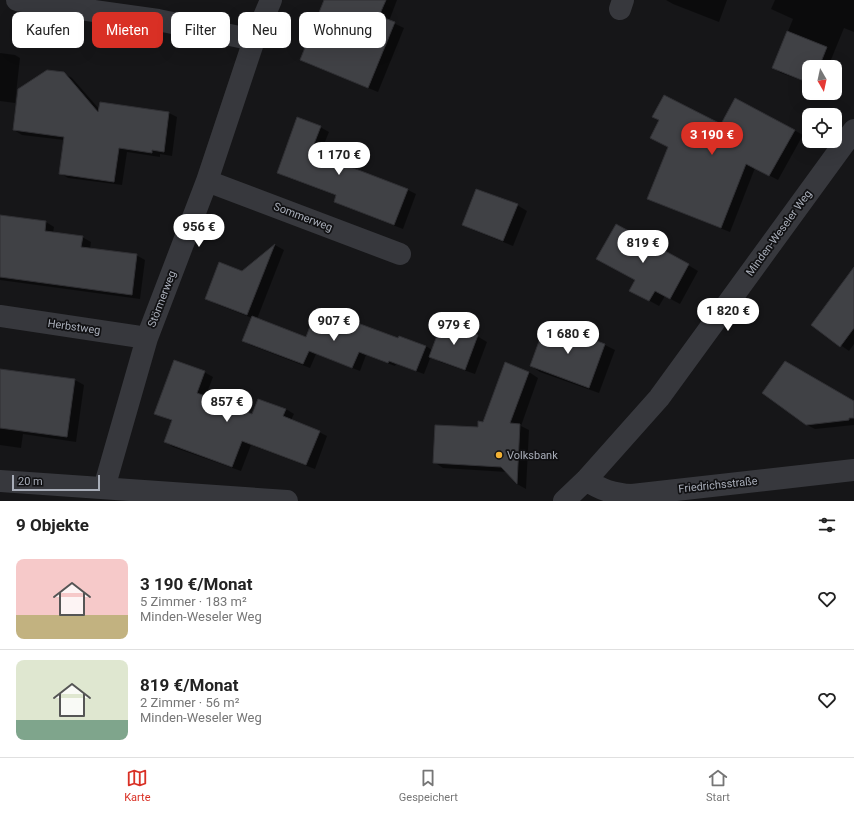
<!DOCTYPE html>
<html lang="de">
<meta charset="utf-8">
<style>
:root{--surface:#fff;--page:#f2f2f2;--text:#222;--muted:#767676;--line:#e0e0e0;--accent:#d93025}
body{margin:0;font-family:Roboto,sans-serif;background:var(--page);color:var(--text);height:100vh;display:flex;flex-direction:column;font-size:15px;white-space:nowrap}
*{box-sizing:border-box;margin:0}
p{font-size:13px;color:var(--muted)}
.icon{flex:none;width:22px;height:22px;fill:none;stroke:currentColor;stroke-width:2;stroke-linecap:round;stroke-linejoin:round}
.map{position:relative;height:501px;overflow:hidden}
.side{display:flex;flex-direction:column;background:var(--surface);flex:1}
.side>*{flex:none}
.banner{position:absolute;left:12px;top:12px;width:400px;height:36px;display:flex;gap:8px}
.needle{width:26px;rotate:171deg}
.controls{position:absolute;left:802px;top:60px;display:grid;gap:8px}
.controls a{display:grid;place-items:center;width:40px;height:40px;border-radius:8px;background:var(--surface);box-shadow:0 4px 16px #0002;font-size:20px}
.scale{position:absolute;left:12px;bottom:10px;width:88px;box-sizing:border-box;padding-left:4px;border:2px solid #a8adb8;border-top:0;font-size:11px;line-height:14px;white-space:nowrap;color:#a8adb8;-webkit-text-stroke:3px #111113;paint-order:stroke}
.price{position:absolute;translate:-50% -34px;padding:0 9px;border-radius:14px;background:#fff;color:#222;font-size:13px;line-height:26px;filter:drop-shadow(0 1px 2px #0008)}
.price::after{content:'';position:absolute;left:50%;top:24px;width:12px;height:9px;margin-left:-6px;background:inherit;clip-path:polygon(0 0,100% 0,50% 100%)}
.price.selected{background:var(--accent);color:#fff}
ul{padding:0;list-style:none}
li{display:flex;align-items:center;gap:12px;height:100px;padding:0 16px}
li+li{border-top:1px solid var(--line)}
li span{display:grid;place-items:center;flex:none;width:112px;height:80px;border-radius:8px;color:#555}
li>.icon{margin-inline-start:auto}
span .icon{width:48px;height:48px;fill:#fffc;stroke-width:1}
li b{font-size:17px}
h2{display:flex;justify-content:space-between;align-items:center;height:48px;padding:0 16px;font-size:17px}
.pill{padding:0 14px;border-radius:8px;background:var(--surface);box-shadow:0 4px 16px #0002;font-size:14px;line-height:36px}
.pill.selected{background:var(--accent);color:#fff}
.dock{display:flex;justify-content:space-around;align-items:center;height:56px;border-top:1px solid var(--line);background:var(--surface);font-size:11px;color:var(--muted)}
.dock a{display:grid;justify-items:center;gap:2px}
.dock .selected{color:var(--accent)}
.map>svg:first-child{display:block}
.shadow{fill:#0007}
.building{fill:#404145;stroke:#303034}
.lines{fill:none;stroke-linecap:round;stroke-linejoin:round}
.minor{stroke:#37383d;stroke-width:22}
.poi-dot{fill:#f2b134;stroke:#111113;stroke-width:1.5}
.labels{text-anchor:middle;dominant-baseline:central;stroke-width:3.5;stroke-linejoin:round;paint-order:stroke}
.street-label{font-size:11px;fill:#a8adb8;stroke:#111113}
.poi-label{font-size:11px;fill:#a8adb8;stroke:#111113;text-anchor:start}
</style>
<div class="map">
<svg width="854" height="501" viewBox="0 0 854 501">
<rect width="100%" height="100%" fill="#161618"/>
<path class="shadow" d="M329 0H397L389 21 404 28 378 92 311 65 301 60Z
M666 0H727L719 22 673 4Z
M775 0H854V32L844 28 828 67H809V83L781 73 773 68 793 19 771 9Z
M0 53 15 55 20 58 15 103 0 101Z
M64 73 72 78 100 110V103L169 113 177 117 172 156 160 154V157L127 152 122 185 68 178 60 173 64 140 22 135 14 130Z
M660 120 794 130 803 135 778 180 755 168 730 232 657 203 648 198 669 147Z
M320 127 329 132 322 149 350 159 359 164 356 170 408 190 416 194 403 229 343 206 335 202 337 196 286 177 278 172Z
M517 205 527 211 513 246 473 230 463 225Z
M0 216 46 222 54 227 53 233 82 237 91 242 90 249 136 255 145 260 140 299 0 280Z
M275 245 284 250 257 319 306 338 399 339 426 346 432 350 477 336 487 342 475 374 440 362 431 356 424 374 396 364 395 366 366 355 360 371 316 354 310 368 250 345 243 341 252 318 216 304 206 298 242 272Z
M688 265 698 271 680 304 665 296 659 306 630 290Z
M854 297V344L849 351 812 325Z
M547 323 605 345 615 350 599 393 540 372 531 366Z
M0 370 75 380 84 385 76 442 23 434 21 448 0 445Z
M204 372 213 377 205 398 253 416 286 409 294 414 291 420 319 432 327 436 315 469 251 445 241 471 173 447 165 442 172 421 155 413Z
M529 372 538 378 521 426 529 430 526 489 517 484 507 472 443 468 434 462 479 428Z
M854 402V425L815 429 807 425Z"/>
<path class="building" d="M324 0H386L379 16 395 22 368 88 300 60Z
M787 31 827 47 819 67H809V83L772 68Z
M47 70 64 72 98 112 100 102 169 112 164 152 152 150V153L119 148 114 182 59 174 64 137 13 130 18 89Z
M664 95 721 124 735 98 795 130 769 176 746 164 721 228 647 199 668 147 650 138 659 120 652 117Z
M297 117 321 126 314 144 351 158 348 166 408 189 394 225 334 202 336 195 277 173Z
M476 189 518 204 503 241 462 225Z
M0 215 46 221 45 231 83 236 81 247 137 254 132 295 0 277Z
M616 224 689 264 670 299 655 291 649 301 629 291 635 280 596 259Z
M275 244 247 315 205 299 219 262 242 271Z
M854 267V328L840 347 811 325Z
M317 308 398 338 399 336 426 346 416 371 389 361 388 363 359 352 352 368 309 351 303 364 242 341 252 316 306 337Z
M442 322 478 335 465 370 429 357Z
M546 322 605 344 589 388 530 366Z
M174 360 205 371 197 393 252 414 258 399 286 409 283 416 320 431 306 465 242 441 232 467 164 442 172 420 154 414Z
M785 361 854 401V418H849V420L806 425 762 393Z
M505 362 529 372 510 423 520 424 517 484 501 467 433 463 435 425 478 427V421L483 422Z
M0 369 75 379 67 437 0 428Z"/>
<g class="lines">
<path class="minor" d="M17 0 158 20 254 40
M620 9 623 0
M207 181 400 254
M0 316 147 338
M586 480C601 490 614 494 632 495L854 470
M0 481 287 501
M104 488 147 338 207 181 254 40 271 0
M564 501 586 480 659 398 854 130"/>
</g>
<circle class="poi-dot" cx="499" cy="455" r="4"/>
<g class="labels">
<g class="street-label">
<text transform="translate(303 217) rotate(21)">Sommerweg</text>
<text transform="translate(779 233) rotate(-54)">Minden-Weseler Weg</text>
<text transform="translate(162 299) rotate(-69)">Störmerweg</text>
<text transform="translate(74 327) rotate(8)">Herbstweg</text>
<text transform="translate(718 485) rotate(-6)">Friedrichsstraße</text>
</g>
<g class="poi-label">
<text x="507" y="455">Volksbank</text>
</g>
</g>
</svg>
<div class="controls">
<a><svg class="needle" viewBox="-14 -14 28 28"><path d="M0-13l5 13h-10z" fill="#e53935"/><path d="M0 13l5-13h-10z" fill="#767676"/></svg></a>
<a><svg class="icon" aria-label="locate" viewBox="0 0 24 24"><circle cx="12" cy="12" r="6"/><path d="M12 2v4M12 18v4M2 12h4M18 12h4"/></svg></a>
</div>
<div class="scale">20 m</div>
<b class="price selected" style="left:712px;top:156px">3 190 €</b>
<b class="price" style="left:339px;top:176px">1 170 €</b>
<b class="price" style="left:199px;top:248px">956 €</b>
<b class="price" style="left:643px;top:264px">819 €</b>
<b class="price" style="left:728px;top:332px">1 820 €</b>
<b class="price" style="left:334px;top:342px">907 €</b>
<b class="price" style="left:454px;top:346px">979 €</b>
<b class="price" style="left:568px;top:355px">1 680 €</b>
<b class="price" style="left:227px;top:423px">857 €</b>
<div class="banner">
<a class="pill">Kaufen</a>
<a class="pill selected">Mieten</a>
<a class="pill">Filter</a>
<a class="pill">Neu</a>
<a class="pill">Wohnung</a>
</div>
</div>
<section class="side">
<h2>9 Objekte<svg class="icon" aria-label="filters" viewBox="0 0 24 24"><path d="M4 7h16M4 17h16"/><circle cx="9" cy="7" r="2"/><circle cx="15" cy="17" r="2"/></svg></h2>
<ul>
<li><span style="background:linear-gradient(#f6c9c9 70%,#c2b280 0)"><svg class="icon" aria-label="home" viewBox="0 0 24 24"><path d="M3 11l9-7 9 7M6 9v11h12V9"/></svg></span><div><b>3 190 €/Monat</b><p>5 Zimmer · 183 m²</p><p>Minden-Weseler Weg</p></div><svg class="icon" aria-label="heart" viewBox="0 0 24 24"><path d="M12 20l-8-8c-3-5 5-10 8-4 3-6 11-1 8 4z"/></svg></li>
<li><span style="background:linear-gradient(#dfe7d0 75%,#7fa58c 0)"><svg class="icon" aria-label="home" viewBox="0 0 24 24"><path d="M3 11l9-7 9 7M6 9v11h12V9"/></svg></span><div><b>819 €/Monat</b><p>2 Zimmer · 56 m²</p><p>Minden-Weseler Weg</p></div><svg class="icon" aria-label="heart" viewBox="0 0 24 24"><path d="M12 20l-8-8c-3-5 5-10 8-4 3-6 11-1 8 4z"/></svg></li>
</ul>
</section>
<nav class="dock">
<a class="selected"><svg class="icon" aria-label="map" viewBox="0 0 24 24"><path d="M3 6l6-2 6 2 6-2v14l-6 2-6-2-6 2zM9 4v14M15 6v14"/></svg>Karte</a>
<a><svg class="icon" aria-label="saved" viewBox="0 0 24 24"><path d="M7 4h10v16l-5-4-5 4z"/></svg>Gespeichert</a>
<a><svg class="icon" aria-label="home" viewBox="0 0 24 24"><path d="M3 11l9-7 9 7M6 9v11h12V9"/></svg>Start</a>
</nav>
